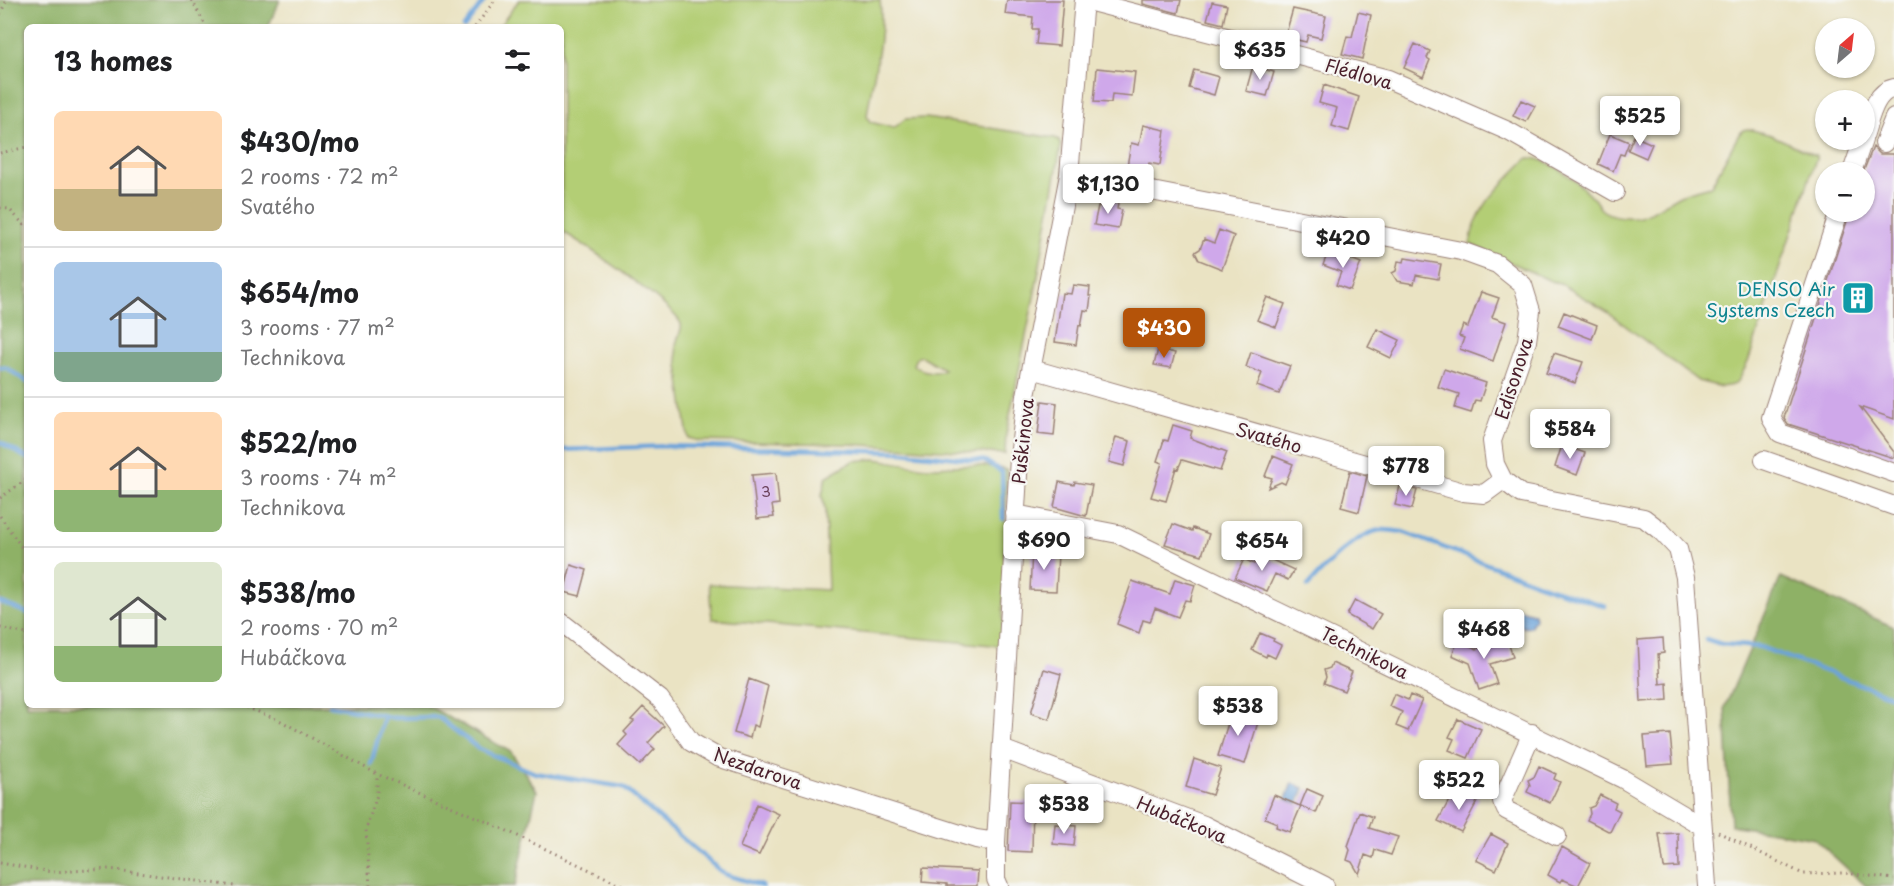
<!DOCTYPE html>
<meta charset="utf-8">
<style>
:root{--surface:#fff;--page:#f2f2f2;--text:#202124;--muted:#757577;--line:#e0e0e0;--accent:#b45309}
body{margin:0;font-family:"Playpen Sans",sans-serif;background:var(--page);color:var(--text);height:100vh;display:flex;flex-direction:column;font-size:22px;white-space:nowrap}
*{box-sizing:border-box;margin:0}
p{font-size:20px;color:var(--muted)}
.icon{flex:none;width:33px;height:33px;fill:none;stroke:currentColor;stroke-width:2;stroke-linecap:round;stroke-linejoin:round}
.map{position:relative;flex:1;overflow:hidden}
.panel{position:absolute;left:24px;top:24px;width:540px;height:684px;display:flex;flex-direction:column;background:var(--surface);border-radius:9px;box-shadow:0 2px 4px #0004}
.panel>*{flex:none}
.needle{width:39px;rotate:28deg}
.buttons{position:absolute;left:1815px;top:18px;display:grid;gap:12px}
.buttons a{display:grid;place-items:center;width:60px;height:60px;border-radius:50%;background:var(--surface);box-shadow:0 2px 4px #0004;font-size:30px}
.price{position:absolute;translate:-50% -51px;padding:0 14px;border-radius:6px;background:#fff;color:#222;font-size:20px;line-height:39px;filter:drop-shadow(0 2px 3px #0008)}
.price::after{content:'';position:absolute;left:50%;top:36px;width:18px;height:14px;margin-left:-9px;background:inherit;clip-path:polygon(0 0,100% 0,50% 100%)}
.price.current{background:var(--accent);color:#fff}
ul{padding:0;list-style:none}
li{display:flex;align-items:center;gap:18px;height:150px;padding:0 30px}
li+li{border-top:2px solid var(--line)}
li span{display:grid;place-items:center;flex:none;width:168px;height:120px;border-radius:9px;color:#555}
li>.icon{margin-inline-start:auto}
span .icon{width:72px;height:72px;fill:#fffc;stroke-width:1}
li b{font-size:26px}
h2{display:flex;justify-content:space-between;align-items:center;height:72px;padding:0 30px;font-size:26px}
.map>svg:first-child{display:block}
.green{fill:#b3ce74;stroke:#7e7650;stroke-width:1.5;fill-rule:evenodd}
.forest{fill:#8eb166;stroke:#6c6848;stroke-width:1.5}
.water{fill:#6ba3da;stroke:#5a6182;stroke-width:1.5}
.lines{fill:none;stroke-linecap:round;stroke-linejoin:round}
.stream{stroke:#6ba3da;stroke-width:4.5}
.building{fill:#cfa8ea}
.minor-casing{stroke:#9a8177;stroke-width:20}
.path{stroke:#9a8177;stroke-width:3;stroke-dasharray:1.5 4.5;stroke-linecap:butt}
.minor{stroke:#fff;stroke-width:18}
.labels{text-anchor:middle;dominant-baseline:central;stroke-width:4.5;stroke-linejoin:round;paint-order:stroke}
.number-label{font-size:15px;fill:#6b415b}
.street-label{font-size:18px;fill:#4a1f2b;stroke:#f6f6f2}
.culture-label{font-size:18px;fill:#0d838f;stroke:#f6f6f2;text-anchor:end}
</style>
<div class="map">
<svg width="1894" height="886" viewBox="0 0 1894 886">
<rect width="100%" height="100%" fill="#f6f6f2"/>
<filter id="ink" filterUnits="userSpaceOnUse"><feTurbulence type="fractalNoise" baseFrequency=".0167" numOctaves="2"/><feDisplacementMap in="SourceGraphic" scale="12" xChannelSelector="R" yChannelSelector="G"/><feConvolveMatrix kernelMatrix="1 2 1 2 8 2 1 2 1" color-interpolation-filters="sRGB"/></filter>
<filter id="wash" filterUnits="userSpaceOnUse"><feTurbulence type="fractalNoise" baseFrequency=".008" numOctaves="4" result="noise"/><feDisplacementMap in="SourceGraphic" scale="24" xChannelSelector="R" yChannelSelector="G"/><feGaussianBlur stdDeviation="1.35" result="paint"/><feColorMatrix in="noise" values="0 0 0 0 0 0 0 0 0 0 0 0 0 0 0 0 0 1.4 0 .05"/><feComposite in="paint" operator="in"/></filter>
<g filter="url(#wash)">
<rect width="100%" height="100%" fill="#eae3c3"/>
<path class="green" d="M519 0H880C885 40 872 77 867 116L870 122 894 128 905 119 926 118 1055 138 1059 140 1061 146 1036 287 1006 434 1005 454 847 444 700 441 688 438C684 407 679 377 676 346 676 339 683 330 681 324 675 307 580 241 561 231V27H499ZM921 356 944 369C935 375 922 371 913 365L916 358Z
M1748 129 1771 135 1817 156 1748 362 1739 380 1733 385 1721 387 1698 381 1606 311 1560 283 1551 281 1470 244C1475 206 1502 185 1528 158 1548 156 1580 184 1594 199 1597 202 1598 207 1602 210 1610 216 1624 218 1634 217 1652 215 1664 203 1680 195 1689 191 1701 189 1711 186L1738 136 1743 130Z
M876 459C894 462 914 467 932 467 957 466 983 463 1007 470L1002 646 712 619 709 584 828 590 825 510 822 495 826 477 853 461Z"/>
<path class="forest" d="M0 0H280L268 27H27V705H427L511 752 537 791 515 886H0Z
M1781 577 1894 627V886H1866L1815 839 1731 825 1725 707Z"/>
<path class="water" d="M1518 609 1534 613 1535 619 1530 627C1520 630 1515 621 1511 613Z
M1292 783 1304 788 1298 804 1286 799Z"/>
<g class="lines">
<path class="stream" d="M464 27 485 0
M0 367 7 368 27 382
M0 442 27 458
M561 450 667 446 902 452 985 461 1002 472 1003 519
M1308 586C1324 568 1358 530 1384 530 1390 530 1396 531 1403 532L1550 588 1605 606
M0 602 27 613
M1706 639 1721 644 1760 647 1894 697
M330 705 395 718 438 717 479 749 535 773 623 787 724 874 762 886
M371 764 384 716"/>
</g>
<g id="blocks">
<path class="building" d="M1007 0H1063L1059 46 1036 44 1038 29H1032L1033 17 1005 14Z
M1143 0H1181L1178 13 1143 4Z
M1212 2 1227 5 1223 24 1207 20Z
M1293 9 1326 16 1321 38 1308 35 1306 42 1285 37Z
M1358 12 1371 15 1362 59 1342 54 1347 36 1352 37Z
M1415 44 1430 51 1427 58 1430 60 1423 77 1404 68Z
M1253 66 1274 72 1267 96 1246 91Z
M1097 68 1135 72 1132 96 1112 94 1111 103 1094 102Z
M1194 70 1219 77 1214 95 1189 88Z
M1324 85 1359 97 1349 131 1332 126 1337 108 1319 103Z
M1521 100 1535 106 1526 122 1513 116Z
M1143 125 1165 130 1160 165 1149 163 1147 169 1127 166 1131 143 1139 145Z
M1610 134 1629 142 1624 155 1620 154 1613 171 1598 164Z
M1634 136 1652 144 1646 158 1628 150Z
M1873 147 1880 154H1894V419L1860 407 1894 452V458L1788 424 1784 418 1850 212H1864V170Z
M1104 200 1118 203 1117 209 1122 210 1118 229 1094 225 1098 206 1103 207Z
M1219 230 1234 236 1222 269 1199 260 1195 252 1200 249 1204 239 1214 243Z
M1329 250 1361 263 1350 290 1336 285 1341 272 1323 265Z
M1405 258 1441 264 1438 279 1416 275 1414 284 1397 281 1392 273 1396 271 1398 261 1404 262Z
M1073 285 1090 287 1089 296H1091L1089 311 1084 310 1081 326 1079 325 1076 345 1055 342 1062 293 1071 294Z
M1481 292 1499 298 1492 317 1506 322 1493 361 1460 349 1464 338 1459 336 1463 325 1468 327Z
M1267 297 1285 304 1276 327 1257 320Z
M1564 312 1597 325 1592 339 1558 326Z
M1377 329 1400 340 1391 358 1368 347Z
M1158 349 1175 353 1171 368 1154 365Z
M1251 352 1290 366 1279 394 1257 386 1262 373 1246 367Z
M1554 353 1583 362 1575 383 1546 373Z
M1444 369 1486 383 1480 401 1475 400 1471 413 1455 408 1459 394 1438 387Z
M1042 401 1057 403 1054 436 1038 434Z
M1173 425 1192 431 1190 438 1227 452 1220 471 1182 460 1178 469 1176 468 1166 501 1151 497 1162 463 1157 461 1164 440 1168 441Z
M1116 437 1130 441 1124 466 1109 462Z
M1562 445 1585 453 1577 475 1555 467Z
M1273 456 1293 464 1285 484 1281 482 1268 488 1272 478 1265 476Z
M1350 471 1367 476 1359 512 1341 507Z
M776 473 779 504 772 505 774 517 757 519 752 475Z
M1059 482 1074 485 1075 482 1092 485 1086 516 1054 507Z
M1400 486 1417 490 1412 509 1395 505Z
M1173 524 1192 531 1193 528 1209 534 1202 555 1165 544Z
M1032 551 1058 553 1056 591 1030 590Z
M1259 554 1294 570 1288 580 1275 574 1267 591 1235 578 1244 559 1254 564Z
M571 565 587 570 580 596 564 592Z
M1175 579 1195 585 1190 601 1185 600 1178 617 1155 608 1150 622 1143 620 1139 633 1117 624 1132 581 1170 594Z
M1355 600 1381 614 1372 629 1347 615Z
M1260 633 1274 639 1273 641 1281 645 1275 658 1267 654 1266 657 1252 650Z
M1663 638 1664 653 1658 654 1660 684 1667 683 1668 700 1641 702 1638 640Z
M1507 639 1513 657 1490 664 1497 684 1479 690 1470 663 1452 655 1458 641 1477 649Z
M1332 663 1352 672 1344 691 1324 683 1326 677 1324 670 1330 668Z
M1044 669 1061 674 1049 719 1031 713Z
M749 679 768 686 758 727 753 725 750 738 734 733Z
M1394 694 1408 700 1410 695 1422 700 1408 731 1396 726 1402 712 1389 706Z
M643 707 664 726 648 743 655 749 640 765 618 745 627 735 624 732 634 721 631 720Z
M1232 710 1259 719 1245 764 1218 756Z
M1458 719 1481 729 1468 758 1449 750 1454 739 1449 737Z
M1670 734 1673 764 1647 766 1644 736Z
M1194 759 1221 768 1212 795 1186 787Z
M1539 766 1556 774 1554 779 1560 782 1550 803 1527 792 1530 785 1528 780 1534 777Z
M1307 789 1323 796 1316 813 1301 806 1290 832 1276 827 1277 823 1265 818 1274 795 1300 806Z
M1463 790 1479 798 1461 832 1438 821 1452 795 1459 799Z
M1600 795 1616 803 1614 808 1620 811 1610 832 1587 820 1590 814 1589 808 1594 806Z
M1010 801 1033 802 1032 852 1008 851Z
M757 804 779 814 759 855 740 847Z
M1360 812 1373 817 1369 828 1398 837 1391 855 1375 850 1373 858 1365 855 1359 874 1352 862 1347 860 1350 850 1348 846Z
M1055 824 1076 826 1074 846 1053 844Z
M1678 833 1679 867 1664 868 1659 834Z
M1491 834 1508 843 1496 870 1476 860Z
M1562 847 1590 863 1578 886 1562 879 1560 882 1548 875Z
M923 868 978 871 977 886H947V884L922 882Z"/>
</g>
</g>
<g filter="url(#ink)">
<use href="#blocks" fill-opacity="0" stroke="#9a8177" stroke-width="1.5"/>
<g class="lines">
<g class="minor-casing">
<path id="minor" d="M1084 0 1388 79 1508 131 1615 192
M1864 136C1870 119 1874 92 1894 88
M1884 143 1894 118
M1852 172 1863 140
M1069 175 1461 251 1497 264 1523 285 1531 311 1527 341 1492 441 1495 464 1503 480 1521 494 1644 518 1662 532 1678 549 1685 577 1707 886
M1839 212 1771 418 1780 433 1894 473
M1032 369 1463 492 1484 494 1503 480
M1764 460 1894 506
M1015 514 1118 534 1623 779 1702 826
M561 622 660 699 691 742 717 757 976 839 996 842
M1532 733 1502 801 1506 810 1557 836
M1002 749 1204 825 1325 886
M999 886 996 879V842L1019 458 1026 396 1069 175 1084 0"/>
</g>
<path class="path" d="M192 0 206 27
M0 14 7 0
M475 27 495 0
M0 153 27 147
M0 208 9 209 27 228
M0 498 27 479
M0 516 27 555
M0 628 27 634
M241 705 281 721 377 774 501 828 624 886
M1718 832 1803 874 1845 873 1894 879
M0 863 52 872 109 869 234 886
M370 886 366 829 377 795V774"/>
<use href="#minor" class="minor"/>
</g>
</g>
<defs>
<g id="building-square" transform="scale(1.725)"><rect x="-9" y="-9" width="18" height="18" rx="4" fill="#0f9aa8" stroke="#f6f6f2"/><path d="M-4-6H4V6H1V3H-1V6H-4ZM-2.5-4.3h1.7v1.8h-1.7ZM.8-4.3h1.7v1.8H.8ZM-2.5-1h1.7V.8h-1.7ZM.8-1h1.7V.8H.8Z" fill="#fff"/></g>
</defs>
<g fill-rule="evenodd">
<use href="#building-square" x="1858" y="298"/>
</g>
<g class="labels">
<g class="number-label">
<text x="766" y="490">3</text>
</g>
<g class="street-label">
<text transform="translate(1359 73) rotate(16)">Flédlova</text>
<text transform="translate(1513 378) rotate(-72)">Edisonova</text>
<text transform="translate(1269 437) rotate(16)">Svatého</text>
<text transform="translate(1022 441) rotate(-84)">Puškinova</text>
<text transform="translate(1365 652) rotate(26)">Technikova</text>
<text transform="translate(758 768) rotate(19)">Nezdarova</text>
<text transform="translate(1182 819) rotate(22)">Hubáčkova</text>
</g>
<g class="culture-label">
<text x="1835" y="288">DENSO Air<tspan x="1835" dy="21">Systems Czech</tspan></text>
</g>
</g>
</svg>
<div class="buttons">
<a><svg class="needle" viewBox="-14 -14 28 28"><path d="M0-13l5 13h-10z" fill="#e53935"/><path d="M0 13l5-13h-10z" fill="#757577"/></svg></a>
<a>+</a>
<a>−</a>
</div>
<b class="price" style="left:1260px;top:81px">$635</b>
<b class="price" style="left:1640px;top:147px">$525</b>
<b class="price" style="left:1108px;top:215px">$1,130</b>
<b class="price" style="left:1343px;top:269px">$420</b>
<b class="price current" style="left:1164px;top:359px">$430</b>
<b class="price" style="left:1570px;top:460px">$584</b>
<b class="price" style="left:1406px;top:497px">$778</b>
<b class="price" style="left:1044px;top:571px">$690</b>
<b class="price" style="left:1262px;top:572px">$654</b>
<b class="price" style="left:1484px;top:660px">$468</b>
<b class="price" style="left:1238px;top:737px">$538</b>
<b class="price" style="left:1459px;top:811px">$522</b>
<b class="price" style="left:1064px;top:835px">$538</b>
<section class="panel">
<h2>13 homes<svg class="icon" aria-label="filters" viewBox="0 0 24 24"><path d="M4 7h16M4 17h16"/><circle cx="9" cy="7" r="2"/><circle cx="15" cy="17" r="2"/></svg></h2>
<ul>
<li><span style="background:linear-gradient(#ffd9b3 65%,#c2b280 0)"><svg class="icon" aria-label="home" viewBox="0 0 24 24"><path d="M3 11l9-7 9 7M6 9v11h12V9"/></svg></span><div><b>$430/mo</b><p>2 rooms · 72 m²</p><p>Svatého</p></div></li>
<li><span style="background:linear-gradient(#a9c7e8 75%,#7fa58c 0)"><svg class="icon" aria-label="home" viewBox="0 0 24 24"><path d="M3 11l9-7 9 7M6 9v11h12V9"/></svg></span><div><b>$654/mo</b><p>3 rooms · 77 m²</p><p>Technikova</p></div></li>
<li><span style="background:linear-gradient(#ffd9b3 65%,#8fb573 0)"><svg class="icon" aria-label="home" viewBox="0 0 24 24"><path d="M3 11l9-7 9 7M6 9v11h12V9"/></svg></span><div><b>$522/mo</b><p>3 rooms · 74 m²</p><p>Technikova</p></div></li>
<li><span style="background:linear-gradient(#dfe7d0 70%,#8fb573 0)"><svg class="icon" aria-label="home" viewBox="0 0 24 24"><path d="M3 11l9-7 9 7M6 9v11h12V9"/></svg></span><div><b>$538/mo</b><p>2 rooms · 70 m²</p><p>Hubáčkova</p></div></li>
</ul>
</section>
</div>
